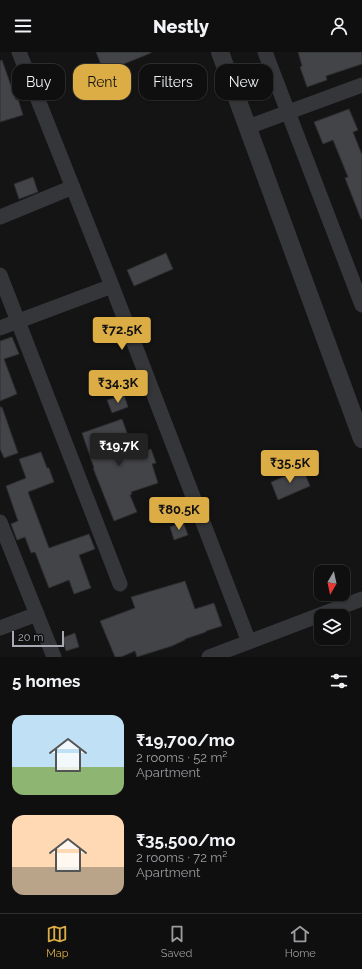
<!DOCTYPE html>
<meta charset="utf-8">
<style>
:root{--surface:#0f0f10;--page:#181819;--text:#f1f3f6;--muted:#9b9c9f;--line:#2f2f30;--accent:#dcad45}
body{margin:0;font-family:Raleway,sans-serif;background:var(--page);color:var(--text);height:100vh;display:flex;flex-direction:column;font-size:15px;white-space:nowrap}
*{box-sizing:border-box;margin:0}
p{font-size:13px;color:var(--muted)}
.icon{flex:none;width:22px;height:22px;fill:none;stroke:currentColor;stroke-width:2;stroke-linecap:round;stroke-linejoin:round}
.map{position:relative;height:605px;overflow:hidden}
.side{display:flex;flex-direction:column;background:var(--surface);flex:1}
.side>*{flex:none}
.hud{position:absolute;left:12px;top:12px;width:338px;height:36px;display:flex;gap:8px}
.needle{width:26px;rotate:189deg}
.buttons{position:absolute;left:314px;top:513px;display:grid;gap:8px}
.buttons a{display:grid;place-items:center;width:36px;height:36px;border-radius:8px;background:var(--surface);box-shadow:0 1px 3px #0004,0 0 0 1px var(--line);font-size:20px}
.scale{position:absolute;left:12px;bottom:10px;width:52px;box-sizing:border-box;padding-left:4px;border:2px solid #a7aab4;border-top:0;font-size:11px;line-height:14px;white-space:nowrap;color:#a7aab4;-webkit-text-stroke:3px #0f0f10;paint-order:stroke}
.price{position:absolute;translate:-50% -34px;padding:0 9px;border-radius:4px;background:var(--accent);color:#111;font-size:13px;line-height:26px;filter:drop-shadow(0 1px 2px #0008)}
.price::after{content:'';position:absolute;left:50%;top:24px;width:12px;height:9px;margin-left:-6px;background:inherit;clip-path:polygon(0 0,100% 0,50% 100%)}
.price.current{background:#222;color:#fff}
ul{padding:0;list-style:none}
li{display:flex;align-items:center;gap:12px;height:100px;padding:0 12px}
li span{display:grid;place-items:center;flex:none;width:112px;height:80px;border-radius:12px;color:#555}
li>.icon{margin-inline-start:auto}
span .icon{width:48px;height:48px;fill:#fffc;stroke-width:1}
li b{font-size:17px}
h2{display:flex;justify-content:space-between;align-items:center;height:48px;padding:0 12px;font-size:17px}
.pill{padding:0 14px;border-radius:12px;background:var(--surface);box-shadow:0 1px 3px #0004,0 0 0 1px var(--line);font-size:14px;line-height:36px}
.pill.current{background:var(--accent);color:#111}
header{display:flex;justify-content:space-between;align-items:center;height:52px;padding:0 12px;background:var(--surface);font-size:18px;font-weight:800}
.tabs{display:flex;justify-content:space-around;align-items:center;height:56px;border-top:1px solid var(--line);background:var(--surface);font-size:11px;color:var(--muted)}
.tabs a{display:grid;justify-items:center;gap:2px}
.tabs .current{color:var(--accent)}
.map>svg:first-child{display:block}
.building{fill:#434448;stroke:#2e2e31}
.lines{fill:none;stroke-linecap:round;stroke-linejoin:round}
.minor{stroke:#353639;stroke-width:15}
.tertiary{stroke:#353639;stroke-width:18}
</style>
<header><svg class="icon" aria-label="menu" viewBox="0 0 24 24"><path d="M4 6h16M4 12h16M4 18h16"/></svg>Nestly<svg class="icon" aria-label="person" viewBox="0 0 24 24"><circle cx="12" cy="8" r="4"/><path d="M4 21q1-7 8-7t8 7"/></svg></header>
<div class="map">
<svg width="362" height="605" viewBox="0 0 362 605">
<rect width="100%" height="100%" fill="#141415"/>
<path class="building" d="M96 0H151V1L104 20Z
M298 0H362V12L326 24 327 28 307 35 300 15 302 14Z
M2 8 16 48 18 47 23 63 0 70V9Z
M349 57 358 78 353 80 362 103V167H361L345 126 348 125 333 88 323 92 314 70Z
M33 125 38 140 19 147 14 132Z
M166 201 173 217 134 234 127 218Z
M12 285 19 302 4 307 17 342 0 349V289Z
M124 343 128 355 112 361 107 348Z
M0 355H2L18 401 4 406 0 397Z
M122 367 135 403 151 397 156 411 152 412 158 431 131 440 132 442 130 443 137 460 114 469 93 416H94L82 381Z
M41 400 47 416H49L54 430 28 440 49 496 89 482 95 497 79 503 91 536 74 542 69 528 49 536 35 500 31 501 25 485 17 488 11 472 18 469 6 434 26 426 19 407Z
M303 417 310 434 278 448 271 430Z
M183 470 188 483 174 488 170 475Z
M185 529 195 557 214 551 222 574 206 579V580L185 587V588L172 594 137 605 135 599 121 605H115L100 569 135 556 131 545Z
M75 581 79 595 66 599 62 586Z"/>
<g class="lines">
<path class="minor" d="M19 0 112 234 249 590
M265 0 362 253
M248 75 362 33
M0 165 73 135
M0 223 120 532
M0 276 112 234
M0 470 54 605
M0 576 37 562
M209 605 362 547"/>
<path class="tertiary" d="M220 0 362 387"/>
</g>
</svg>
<div class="buttons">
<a><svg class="needle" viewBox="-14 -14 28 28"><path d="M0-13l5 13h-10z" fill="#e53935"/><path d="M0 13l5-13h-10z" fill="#9b9c9f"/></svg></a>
<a><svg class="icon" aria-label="layers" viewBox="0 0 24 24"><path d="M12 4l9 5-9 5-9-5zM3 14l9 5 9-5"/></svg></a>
</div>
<div class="scale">20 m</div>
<b class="price" style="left:122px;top:299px">₹72.5K</b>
<b class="price" style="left:118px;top:352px">₹34.3K</b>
<b class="price current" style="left:119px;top:415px">₹19.7K</b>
<b class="price" style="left:290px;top:432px">₹35.5K</b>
<b class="price" style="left:179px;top:479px">₹80.5K</b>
<div class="hud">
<a class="pill">Buy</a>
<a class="pill current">Rent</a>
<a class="pill">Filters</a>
<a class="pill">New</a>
</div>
</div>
<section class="side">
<h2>5 homes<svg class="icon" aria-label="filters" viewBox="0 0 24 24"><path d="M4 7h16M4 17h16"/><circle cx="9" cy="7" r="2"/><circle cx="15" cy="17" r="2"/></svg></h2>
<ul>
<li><span style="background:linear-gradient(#bfe0f5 65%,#8fb573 0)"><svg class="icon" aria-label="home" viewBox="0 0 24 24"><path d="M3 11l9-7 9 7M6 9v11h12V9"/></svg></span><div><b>₹19,700/mo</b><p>2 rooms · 52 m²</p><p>Apartment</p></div></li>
<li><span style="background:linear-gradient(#ffd9b3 65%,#b9a48a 0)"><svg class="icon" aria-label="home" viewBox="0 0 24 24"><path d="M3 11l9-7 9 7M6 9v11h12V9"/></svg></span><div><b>₹35,500/mo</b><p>2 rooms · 72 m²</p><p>Apartment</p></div></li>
</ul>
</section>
<nav class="tabs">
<a class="current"><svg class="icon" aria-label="map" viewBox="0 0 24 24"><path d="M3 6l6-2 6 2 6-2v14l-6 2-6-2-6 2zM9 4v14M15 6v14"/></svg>Map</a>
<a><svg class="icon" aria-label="saved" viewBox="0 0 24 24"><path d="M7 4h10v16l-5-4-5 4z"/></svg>Saved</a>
<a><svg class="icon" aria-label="home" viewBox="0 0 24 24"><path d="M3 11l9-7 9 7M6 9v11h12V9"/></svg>Home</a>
</nav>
